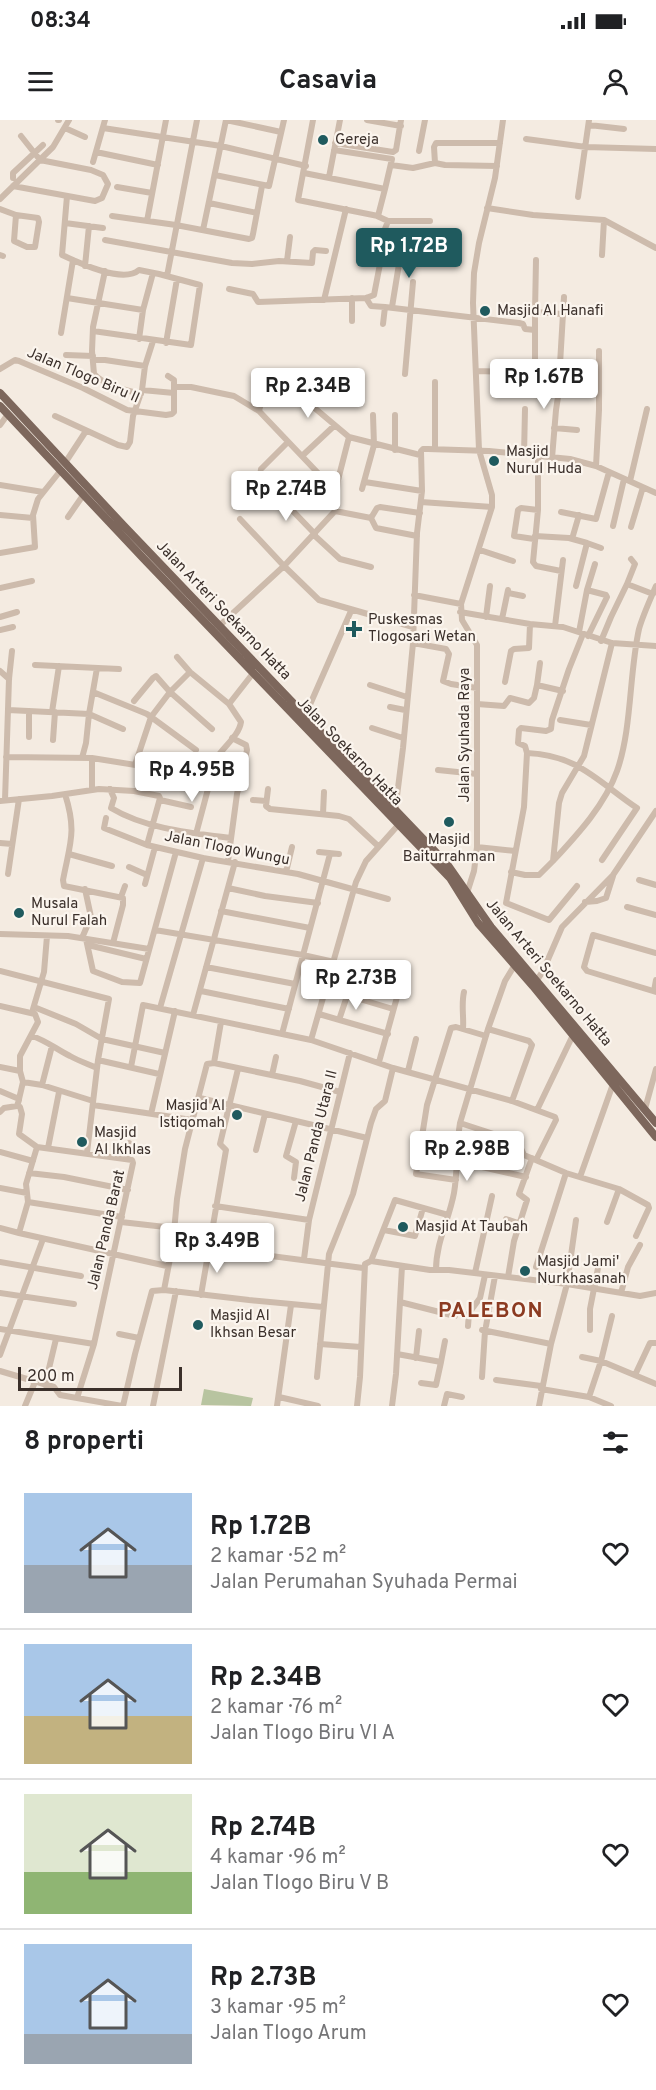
<!DOCTYPE html>
<html lang="id">
<meta charset="utf-8">
<style>
:root{--surface:#fff;--page:#f2f2f2;--text:#202124;--muted:#757577;--line:#e0e0e0;--accent:#1f5a5e}
body{margin:0;font-family:Overpass,sans-serif;background:var(--page);color:var(--text);height:100vh;display:flex;flex-direction:column;font-size:22px;white-space:nowrap}
*{box-sizing:border-box;margin:0}
p{font-size:20px;color:var(--muted)}
.icon{flex:none;width:33px;height:33px;fill:none;stroke:currentColor;stroke-width:2;stroke-linecap:round;stroke-linejoin:round}
.map{position:relative;height:1286px;overflow:hidden}
.sheet{display:flex;flex-direction:column;background:var(--surface);flex:1}
.sheet>*{flex:none}
.scale{position:absolute;left:18px;bottom:15px;width:164px;box-sizing:border-box;padding-left:6px;border:3px solid #3b302b;border-top:0;font-size:16px;line-height:21px;white-space:nowrap;color:#3b302b;-webkit-text-stroke:4px #fbf5ee;paint-order:stroke}
.price{position:absolute;translate:-50% -51px;padding:0 14px;border-radius:6px;background:#fff;color:#222;font-size:20px;line-height:39px;filter:drop-shadow(0 2px 3px #0008)}
.price::after{content:'';position:absolute;left:50%;top:36px;width:18px;height:14px;margin-left:-9px;background:inherit;clip-path:polygon(0 0,100% 0,50% 100%)}
.price.selected{background:var(--accent);color:#fff}
ul{padding:0;list-style:none}
li{display:flex;align-items:center;gap:18px;height:150px;padding:0 24px}
li+li{border-top:2px solid var(--line)}
li span{display:grid;place-items:center;flex:none;width:168px;height:120px;border-radius:0px;color:#555}
li>.icon{margin-inline-start:auto}
span .icon{width:72px;height:72px;fill:#fffc;stroke-width:1}
li b{font-size:26px}
h2{display:flex;justify-content:space-between;align-items:center;height:72px;padding:0 24px;font-size:26px}
.status{display:flex;justify-content:space-between;align-items:center;height:42px;padding:0 30px;background:var(--surface);direction:ltr}
.status svg{height:16px;fill:currentColor}
header{display:flex;justify-content:space-between;align-items:center;height:78px;padding:0 24px;background:var(--surface);font-size:27px;font-weight:700}
.map>svg:first-child{display:block}
.green{fill:#b8c4a0}
.lines{fill:none;stroke-linecap:round;stroke-linejoin:round}
.minor{stroke:#cdbbac;stroke-width:6}
.major{stroke:#7d675c;stroke-width:8}
.poi-dot{fill:#1f5a5e;stroke:#fbf5ee;stroke-width:2}
.labels{text-anchor:middle;dominant-baseline:central;stroke-width:4.5;stroke-linejoin:round;paint-order:stroke}
.poi-label{font-size:15px;fill:#3b302b;stroke:#fbf5ee;text-anchor:start}
.street-label{font-size:15px;fill:#3b302b;stroke:#fbf5ee}
.district-label{font-size:21px;font-weight:bold;letter-spacing:1.5px;fill:#8c3b22;stroke:#fbf5ee}
</style>
<div class="status"><b>08:34</b><svg viewBox="0 0 49 12"><path d="M0 12V9h3v3zM5 12V6h3v6zM10 12V3h3v9zM15 12V0h3v12zM26 1h20v11H26zM47 4h2v5h-2z"/></svg></div>
<header><svg class="icon" aria-label="menu" viewBox="0 0 24 24"><path d="M4 6h16M4 12h16M4 18h16"/></svg>Casavia<svg class="icon" aria-label="person" viewBox="0 0 24 24"><circle cx="12" cy="8" r="4"/><path d="M4 21q1-7 8-7t8 7"/></svg></header>
<div class="map">
<svg width="656" height="1286" viewBox="0 0 656 1286">
<rect width="100%" height="100%" fill="#f4ebe1"/>
<path class="green" d="M204 1269 253 1278 251 1286 201 1285Z"/>
<g class="lines">
<path class="minor" d="M58 0H59
M367 0 401 6
M589 5 624 9
M65 8 85 17
M103 8 221 26 306 46
M526 19 586 27 656 29
M335 23 393 32 396 30 401 0
M334 30 392 39 385 69
M419 31 425 0
M96 32 158 45
M93 42 105 0
M435 43 434 27 436 23H500
M391 45 413 48 435 43 445 45 497 46
M304 53 385 69 378 96 298 80 313 0
M215 55 269 66 284 0
M329 57 340 0
M13 58V53L43 25
M13 66 95 81 102 78 108 64 103 55 91 50 40 40 21 16
M117 67 152 73
M67 76 62 135C79 143 123 164 139 150L159 154 200 165 191 225 93 211
M578 77 589 0
M0 79 53 27 69 0
M209 83 257 93
M487 88 533 95 604 100 656 128
M0 89 16 95 38 98 39 102 35 127H27L14 121 16 95
M112 96 176 105 249 119 252 118 253 114 262 66
M377 96 388 101H430
M147 101 166 0
M388 101 383 114 404 119 406 122 399 144 392 187
M65 103 103 108
M203 110 226 0 281 12
M105 120 232 143 252 144 279 141 312 143 313 132 315 130 326 131
M0 135 3 136
M602 135 604 100
M287 141 290 117
M85 146 89 106
M105 151 93 207 92 231 94 254C105 266 126 270 141 274
M167 156 197 0
M229 169 253 174 258 182 366 178 374 175 380 144H399
M67 178 143 190
M366 178 371 186 385 187
M324 180 346 89
M535 192 536 140
M352 201V178
M383 204 385 187 519 203 523 204 525 209 535 210
M61 213 73 140
M139 219 143 190 153 153
M166 223 177 159
M66 235 93 236
M94 240H105L145 246
M535 244V192L562 194
M560 244 564 177
M0 249 15 240 19 241 83 268 127 290 166 295 172 294 174 292V273
M477 251 513 252 535 244H548L599 248
M405 254 413 162
M175 267H191L234 276 259 291 336 372
M142 270 174 273V260L168 256
M259 291 266 262 273 253 349 317 420 335
M55 296 118 325 127 327 130 322 133 296 142 270 145 246 153 221
M0 305 8 294
M554 308 577 310
M288 322 261 349 260 357 315 414
M435 329V262
M395 330V295
M524 335 525 289
M302 336 334 306
M538 336V390L533 442 536 446 561 451
M552 338 556 290 563 244
M65 343 86 311
M596 346 599 290V231
M630 361 647 289
M365 362 422 371
M0 365 43 372
M362 369 374 325 373 295
M421 382 492 387
M335 391 371 398 376 408 417 416
M561 392 596 399 609 352
M0 395 33 398
M68 397 84 374
M371 398 377 388 380 387 420 393
M240 399 284 446 319 480 413 507
M613 406 624 359
M631 407 643 367
M314 415 340 439 371 447
M535 416 569 418 587 423 576 466
M534 419 514 416 518 390 521 388 538 390
M572 419 579 395
M587 423 601 428
M480 430 513 441
M0 433 35 427 33 395 38 379 61 350
M627 464 635 444 631 439
M0 468 32 461
M587 470 606 475 607 477 588 516
M508 473 523 476
M414 475 461 484
M460 492 530 504 563 507 612 523 656 526
M0 497 17 492
M486 497 490 466
M502 499 508 470
M219 506 284 446 335 391 338 360 349 317
M555 506 563 440
M0 510 13 507
M579 512 587 470 595 444
M601 521 611 497 627 464 653 474
M413 523 446 529 449 534 443 561 451 564 477 568
M177 537 190 552 229 584 241 602C239 616 223 627 216 639L196 714
M35 545 119 549
M0 551 9 559
M505 562 511 531 514 529 529 528 530 504
M370 565 407 577
M537 565 540 543
M93 572 147 594 196 630
M134 581 153 558 156 556 170 572 212 609
M229 584 254 552
M477 584 504 586 510 578 529 583 534 578 537 565 563 571
M390 587 405 590
M8 590 89 594 123 609
M52 592 59 546
M305 596 351 491
M560 600 591 605
M372 608 403 618
M29 617V591
M53 620 55 592
M527 633 525 626 518 623 519 610 521 608 546 611 551 609 552 600 569 549 583 514
M6 637 92 638 210 657
M82 638 86 623 89 594 97 548
M135 645 151 597 170 572 190 552
M438 650 477 654
M110 669 114 678 111 688C146 709 191 713 231 718
M268 669 266 686 270 689 339 696 349 699 378 726
M92 670V638
M65 674C77 712 70 723 63 760L64 766 123 778V785L113 823
M5 680 9 559 12 531
M160 680 191 687
M253 680 266 681
M0 681 52 676 99 669 134 671 159 676 160 678 147 725 203 738 298 754 388 779
M395 692 403 628 413 523 417 413 422 371 421 331 423 329H428L489 331 570 339 596 346 656 373
M323 694 324 672
M106 698 104 708 147 725
M0 723 12 724
M477 727 515 731
M319 732 339 734
M69 734 112 746
M228 741 237 674 247 630 246 625 232 618
M553 741C577 715 605 685 617 651 632 609 629 554 639 509 643 495 650 480 656 466
M129 747 147 755
M286 752 292 727
M511 752 525 755H539L553 741 559 683 562 673 584 636 612 523
M8 754 19 679
M639 760 656 765
M145 764 155 727
M577 766 549 800 506 783 524 687 527 633C578 635 597 661 637 688L602 740
M228 768 265 776 318 783
M467 773 474 751 477 727V525L462 500 461 484 492 387V375L479 330 473 183 474 153 479 123 495 58 503 0
M121 777 125 766
M585 782 597 781 606 778 613 756
M627 787 656 795
M221 791 310 808
M155 810 303 835 334 842 396 862 399 865V870L379 942
M0 814 68 816 149 829
M82 818 91 797 85 769
M86 819 93 851 122 862 140 863 176 732
M88 825 146 839
M656 833 593 815 584 847 587 851 656 872
M206 847 295 864
M0 851 109 879 98 940 87 1033
M535 863 543 851 562 807 613 755 656 691
M326 869 393 889
M201 871 289 889
M654 871 656 860
M0 886 35 894 38 902 20 936V951L23 962 19 979 0 971
M34 887 76 904 102 919 165 933
M160 888 203 738
M33 889 44 852 47 816
M319 894 388 914
M193 895 235 742
M339 900 347 876
M463 909C464 896 461 885 464 872
M488 909 529 921 532 925 512 981
M282 914 330 734
M32 916C47 921 56 929 70 936 79 941 88 944 97 948
M311 920 356 762 366 741 400 703
M98 940 159 954
M214 943 221 902
M0 947 20 951
M131 947 143 885 311 920 393 948 512 981 555 997 556 1000 536 1040
M408 951 416 919
M272 955 276 937
M23 962 42 965 93 981
M42 965 52 926
M200 978 367 1018
M93 985 192 1000
M20 987 22 994 19 1014 37 1027
M645 989 656 949
M537 990 573 915
M0 992 4 988 17 986 19 980
M151 994 175 891
M460 1003 518 1022 524 1035 566 1053 619 1069 648 1085 649 1088 636 1116
M37 1027 132 1040 133 1043 94 1224 77 1278
M37 1027 26 1064 28 1082 19 1113 167 1146
M48 1028 59 972
M256 1030 265 994
M0 1032 33 1041
M127 1039 129 1023
M456 1041 526 1057
M29 1053 64 1057 128 1070
M580 1057 613 964
M294 1058 296 1042 286 1036 296 1001
M456 1060 416 1054 427 985 451 908 456 907 486 916
M0 1068 27 1073
M28 1082 122 1097
M215 1086 309 1100
M506 1099 521 1104
M121 1102 174 1108
M607 1102 619 1069
M0 1108 19 1113
M384 1110 415 1116 423 1088
M173 1123 363 1148
M304 1139 309 1100 350 933
M371 1141 430 1150H449L567 1164 640 1176 656 1173
M0 1142 81 1156
M536 1147 566 1053
M436 1150C436 1122 449 1100 454 1073 458 1050 456 1027 460 1003L488 909 505 861 516 843
M475 1153 492 1076
M508 1157 514 1121 527 1080 519 1074 532 1038
M164 1170 173 1123 177 1079 185 1029 207 944 214 943 300 961 340 972
M0 1173 74 1184
M621 1173 628 1147 640 1125
M201 1175 226 1030 220 1024 238 949
M400 1182 455 1196
M468 1206 469 1193 480 1178 485 1155
M486 1206 495 1156
M0 1209 94 1224
M482 1210 551 1224
M590 1210V1189L599 1143
M119 1214 139 1218
M320 1224 361 1227
M397 1234 441 1242 436 1265 421 1263
M0 1235 43 1119
M582 1237 601 1241 656 1264
M416 1238 419 1211
M441 1242 445 1221
M0 1251 54 1267 60 1275 122 1286
M635 1255 650 1223H656
M317 1257 329 1134 353 1074 371 1003 376 989 385 981 393 948
M482 1257 485 1211
M496 1260 541 1266
M45 1265 56 1219
M541 1269 589 1277 611 1286
M279 1277 318 1286
M589 1277 601 1241 612 1196
M25 1286 35 1262
M123 1286 135 1234 152 1171 164 1170 249 1180 323 1187
M153 1286 176 1171
M277 1286 291 1185
M357 1286 360 1257 365 1144 371 1141 395 1080 448 1095
M392 1286 396 1254 402 1146
M444 1286 447 1274 462 1277
M539 1286 551 1224 567 1164 576 1100"/>
<path class="major" d="M0 273 123 405 447 744 491 807 656 1003
M0 286 144 439 450 758 478 803 533 866 656 1017"/>
</g>
<g class="poi-dot">
<circle cx="323" cy="20" r="6"/>
<circle cx="485" cy="191" r="6"/>
<circle cx="494" cy="341" r="6"/>
<path d="M351 500h6v6h6v6h-6v6h-6v-6h-6v-6h6z"/>
<circle cx="449" cy="702" r="6"/>
<circle cx="19" cy="793" r="6"/>
<circle cx="237" cy="995" r="6"/>
<circle cx="82" cy="1022" r="6"/>
<circle cx="403" cy="1107" r="6"/>
<circle cx="525" cy="1151" r="6"/>
<circle cx="198" cy="1205" r="6"/>
</g>
<g class="labels">
<g class="poi-label">
<text x="335" y="20">Gereja</text>
<text x="497" y="191">Masjid Al Hanafi</text>
<text x="506" y="332">Masjid<tspan x="506" dy="17">Nurul Huda</tspan></text>
<text x="368" y="500">Puskesmas<tspan x="368" dy="17">Tlogosari Wetan</tspan></text>
<text x="449" y="720" text-anchor="middle">Masjid<tspan x="449" dy="17">Baiturrahman</tspan></text>
<text x="31" y="784">Musala<tspan x="31" dy="17">Nurul Falah</tspan></text>
<text x="225" y="986" text-anchor="end">Masjid Al<tspan x="225" dy="17">Istiqomah</tspan></text>
<text x="94" y="1013">Masjid<tspan x="94" dy="17">Al Ikhlas</tspan></text>
<text x="415" y="1107">Masjid At Taubah</text>
<text x="537" y="1142">Masjid Jami'<tspan x="537" dy="17">Nurkhasanah</tspan></text>
<text x="210" y="1196">Masjid Al<tspan x="210" dy="17">Ikhsan Besar</tspan></text>
</g>
<g class="street-label">
<text transform="translate(83 256) rotate(23)">Jalan Tlogo Biru II</text>
<text transform="translate(223 491) rotate(46)">Jalan Arteri Soekarno Hatta</text>
<text transform="translate(465 615) rotate(-90)">Jalan Syuhada Raya</text>
<text transform="translate(349 632) rotate(46)">Jalan Soekarno Hatta</text>
<text transform="translate(227 729) rotate(11)">Jalan Tlogo Wungu</text>
<text transform="translate(548 853) rotate(50)">Jalan Arteri Soekarno Hatta</text>
<text transform="translate(317 1016) rotate(-76)">Jalan Panda Utara II</text>
<text transform="translate(107 1110) rotate(-77)">Jalan Panda Barat</text>
</g>
<g class="district-label">
<text x="491" y="1191">PALEBON</text>
</g>
</g>
</svg>
<div class="scale">200 m</div>
<b class="price selected" style="left:409px;top:159px">Rp 1.72B</b>
<b class="price" style="left:544px;top:290px">Rp 1.67B</b>
<b class="price" style="left:308px;top:299px">Rp 2.34B</b>
<b class="price" style="left:286px;top:402px">Rp 2.74B</b>
<b class="price" style="left:192px;top:683px">Rp 4.95B</b>
<b class="price" style="left:356px;top:891px">Rp 2.73B</b>
<b class="price" style="left:467px;top:1062px">Rp 2.98B</b>
<b class="price" style="left:217px;top:1154px">Rp 3.49B</b>
</div>
<section class="sheet">
<h2>8 properti<svg class="icon" aria-label="filters" viewBox="0 0 24 24"><path d="M4 7h16M4 17h16"/><circle cx="9" cy="7" r="2"/><circle cx="15" cy="17" r="2"/></svg></h2>
<ul>
<li><span style="background:linear-gradient(#a9c7e8 60%,#9aa5b1 0)"><svg class="icon" aria-label="home" viewBox="0 0 24 24"><path d="M3 11l9-7 9 7M6 9v11h12V9"/></svg></span><div><b>Rp 1.72B</b><p>2 kamar · 52 m²</p><p>Jalan Perumahan Syuhada Permai</p></div><svg class="icon" aria-label="heart" viewBox="0 0 24 24"><path d="M12 20l-8-8c-3-5 5-10 8-4 3-6 11-1 8 4z"/></svg></li>
<li><span style="background:linear-gradient(#a9c7e8 60%,#c2b280 0)"><svg class="icon" aria-label="home" viewBox="0 0 24 24"><path d="M3 11l9-7 9 7M6 9v11h12V9"/></svg></span><div><b>Rp 2.34B</b><p>2 kamar · 76 m²</p><p>Jalan Tlogo Biru VI A</p></div><svg class="icon" aria-label="heart" viewBox="0 0 24 24"><path d="M12 20l-8-8c-3-5 5-10 8-4 3-6 11-1 8 4z"/></svg></li>
<li><span style="background:linear-gradient(#dfe7d0 65%,#8fb573 0)"><svg class="icon" aria-label="home" viewBox="0 0 24 24"><path d="M3 11l9-7 9 7M6 9v11h12V9"/></svg></span><div><b>Rp 2.74B</b><p>4 kamar · 96 m²</p><p>Jalan Tlogo Biru V B</p></div><svg class="icon" aria-label="heart" viewBox="0 0 24 24"><path d="M12 20l-8-8c-3-5 5-10 8-4 3-6 11-1 8 4z"/></svg></li>
<li><span style="background:linear-gradient(#a9c7e8 75%,#9aa5b1 0)"><svg class="icon" aria-label="home" viewBox="0 0 24 24"><path d="M3 11l9-7 9 7M6 9v11h12V9"/></svg></span><div><b>Rp 2.73B</b><p>3 kamar · 95 m²</p><p>Jalan Tlogo Arum</p></div><svg class="icon" aria-label="heart" viewBox="0 0 24 24"><path d="M12 20l-8-8c-3-5 5-10 8-4 3-6 11-1 8 4z"/></svg></li>
</ul>
</section>
